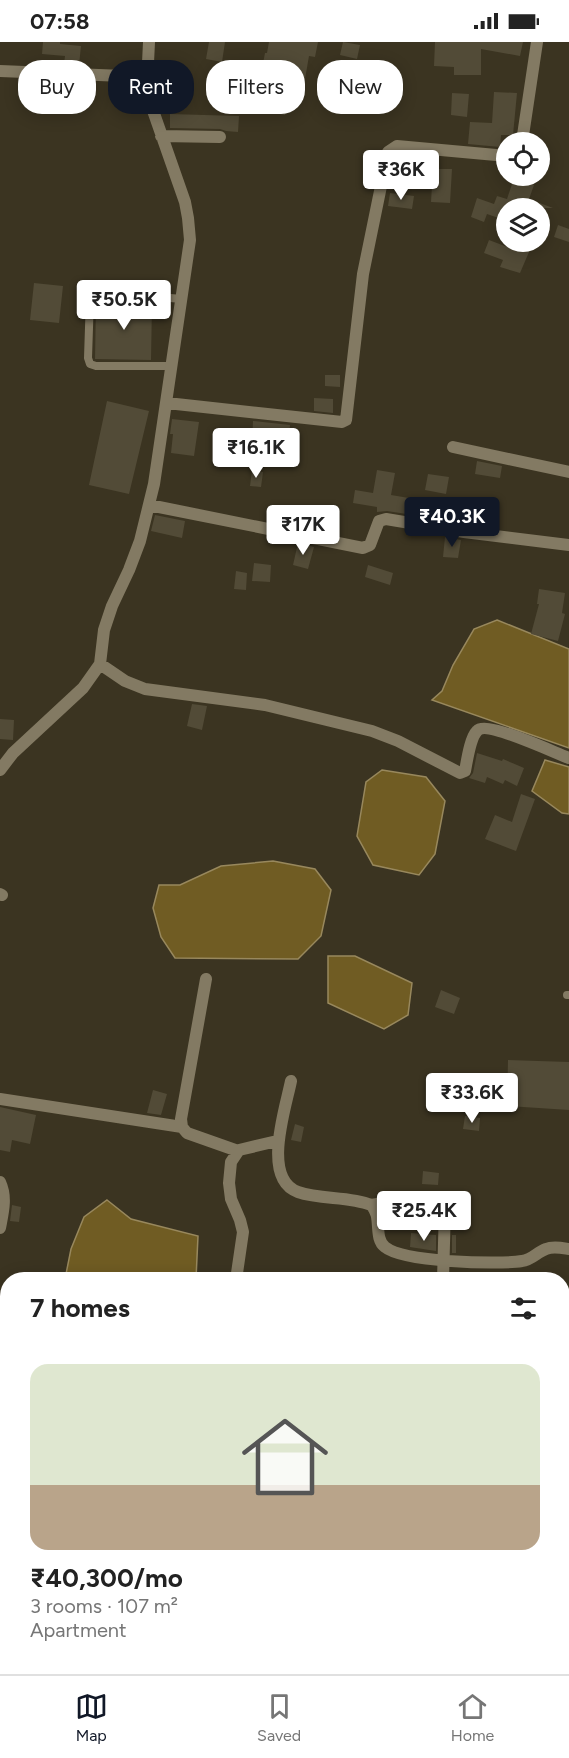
<!DOCTYPE html>
<meta charset="utf-8">
<style>
:root{--surface:#fff;--page:#f2f2f2;--text:#222;--muted:#767676;--line:#e0e0e0;--accent:#111827}
body{margin:0;font-family:Figtree,sans-serif;background:var(--page);color:var(--text);height:100vh;display:flex;flex-direction:column;font-size:22px;white-space:nowrap}
*{box-sizing:border-box;margin:0}
p{font-size:20px;color:var(--muted)}
.icon{flex:none;width:33px;height:33px;fill:none;stroke:currentColor;stroke-width:2;stroke-linecap:round;stroke-linejoin:round}
.map{position:relative;flex:1;overflow:hidden}
.panel{position:absolute;left:0px;top:1230px;width:570px;height:402px;display:flex;flex-direction:column;background:var(--surface);border-radius:24px 24px 0 0;box-shadow:0 3px 15px #0003}
.panel>*{flex:none}
.banner{position:absolute;left:18px;top:18px;width:534px;height:54px;display:flex;gap:12px}
.controls{position:absolute;left:496px;top:90px;display:grid;gap:12px}
.controls a{display:grid;place-items:center;width:54px;height:54px;border-radius:50%;background:var(--surface);box-shadow:0 3px 15px #0003;font-size:30px}
.price{position:absolute;translate:-50% -51px;padding:0 14px;border-radius:6px;background:#fff;color:#222;font-size:20px;line-height:39px;filter:drop-shadow(0 2px 3px #0008)}
.price::after{content:'';position:absolute;left:50%;top:36px;width:18px;height:14px;margin-left:-9px;background:inherit;clip-path:polygon(0 0,100% 0,50% 100%)}
.price.on{background:var(--accent);color:#fff}
ul{padding:0;list-style:none}
li{display:grid;align-content:center;gap:12px;height:318px;padding:0 30px}
li+li{border-top:2px solid var(--line)}
li span{display:grid;place-items:center;height:186px;border-radius:18px;color:#555}
li>.icon{margin-inline-start:auto}
span .icon{width:108px;height:108px;fill:#fffc;stroke-width:1}
li b{font-size:26px}
h2{display:flex;justify-content:space-between;align-items:center;height:72px;padding:0 30px;font-size:26px}
.chip{padding:0 21px;border-radius:24px;background:var(--surface);box-shadow:0 3px 15px #0003;font-size:21px;line-height:54px}
.chip.on{background:var(--accent);color:#fff}
.status{display:flex;justify-content:space-between;align-items:center;height:42px;padding:0 30px;background:var(--surface);direction:ltr}
.status svg{height:16px;fill:currentColor}
.tabs{display:flex;justify-content:space-around;align-items:center;height:84px;border-top:2px solid var(--line);background:var(--surface);font-size:16px;color:var(--muted)}
.tabs a{display:grid;justify-items:center;gap:3px}
.tabs .on{color:var(--accent)}
.map>svg:first-child{display:block}
.water{fill:#705c23;stroke:#98885d;stroke-width:1.5}
.building{fill:#524b37}
.lines{fill:none;stroke-linecap:round;stroke-linejoin:round}
.lane{stroke:#837a63;stroke-width:8}
.street{stroke:#837a63;stroke-width:12}
</style>
<div class="status"><b>07:58</b><svg viewBox="0 0 49 12"><path d="M0 12V9h3v3zM5 12V6h3v6zM10 12V3h3v9zM15 12V0h3v12zM26 1h20v11H26zM47 4h2v5h-2z"/></svg></div>
<div class="map">
<svg width="569" height="1632" viewBox="0 0 569 1632">
<rect width="100%" height="100%" fill="#3b3421"/>
<path class="water" d="M497 578 569 607V706L432 658 442 649 453 623 474 587Z
M545 718 569 725V772L562 771 532 749Z
M382 728 426 735 445 759 435 812 419 833 373 823 357 794 366 740Z
M273 819 315 827 331 848 321 894 298 917 175 916 161 895 153 866 159 843H180L221 824Z
M328 914H355L412 941 408 973 384 987 328 961Z
M107 1158 131 1177 198 1194 196 1237H65L71 1207 84 1175Z
M130 1625 224 1624 225 1625 210 1632H175Z"/>
<path class="building" d="M43 0H60V2L81 4 79 23 64 22 65 14 42 12Z
M209 0H225L222 20 206 17Z
M269 0H318L315 15 309 14 305 37 283 33 279 54 288 55 285 73 265 69 269 44 259 42 265 11H267Z
M343 0 360 3 357 17 340 13Z
M435 0H523L520 14 481 7V33H454V25L434 24Z
M494 50 517 51 513 93H501L500 105 468 102 470 80 492 81Z
M452 51 469 52 467 75 451 73Z
M170 72 239 74 238 90 226 89 220 87 170 86Z
M433 127H452L450 161 431 160Z
M514 136 534 143 529 157 553 166H507V179L487 172 484 180 471 175 477 156 494 162 497 154 507 157Z
M390 151 414 154 412 167 388 164Z
M558 183 569 187V200L554 195Z
M489 198 510 206 512 200H523L532 203 520 231 500 225 503 218 484 211Z
M34 241 63 244 59 281 30 278Z
M96 261 152 262 151 318 95 317Z
M325 333H340V345L325 344Z
M314 356 333 357V371L314 369Z
M107 359 149 369 129 452 89 443Z
M172 377 199 380 194 414 171 411 173 392H170Z
M253 379 290 383 289 395 266 393V401H252Z
M477 419 502 424 500 436 475 432Z
M377 428 395 431 391 453 415 457 413 473 387 469 377 470V465L353 461 355 448 373 451Z
M252 429 263 430 261 445 250 444Z
M428 432 449 435 446 452 425 448Z
M439 459 457 462 453 480 436 477Z
M155 473 185 479 182 496 151 489Z
M445 495 461 498 458 516 443 515Z
M298 501 314 505 308 527 293 523Z
M254 521 271 523 270 540 252 539Z
M368 523 393 531 390 543 365 535Z
M236 529 247 531 246 548 234 547Z
M539 547 565 551 562 571 565 572 558 599 531 592 539 562H537Z
M192 662 207 664 202 688 187 684Z
M0 677 14 678 13 698 0 697Z
M477 711 502 719 503 717 524 726 517 744 505 738 503 742 487 735 485 741 469 736 473 731Z
M521 752 535 757 516 809 485 797 495 773 512 780Z
M441 948 460 956 454 972 435 965Z
M508 1018 569 1020V1068L507 1064Z
M465 1037 492 1044 489 1054 462 1047Z
M153 1048 167 1052 161 1073 147 1071Z
M0 1065 36 1073 30 1102 12 1098 10 1110 0 1108Z
M465 1074 480 1076 479 1089 463 1087Z
M295 1082 304 1085 301 1100 291 1098Z
M423 1129 439 1131 438 1143 422 1142Z
M12 1163 21 1165 19 1180 10 1179Z
M411 1191 436 1193V1209L410 1205Z
M452 1193H456V1211H452Z"/>
<g class="lines">
<path class="lane" d="M172 324H96L90 322 88 316 90 255 92 252 98 249 181 257
M567 953H569"/>
<path class="street" d="M0 29 148 35
M161 94 220 95
M522 100 537 0
M167 361 342 380 346 378 363 232 388 110 397 104 507 114
M453 405 569 430
M149 463 363 506 370 503 379 479 386 477 464 490 569 503
M100 622 125 639 145 647 265 663 372 689 398 699 460 731 465 729C467 719 470 696 477 689 486 678 555 711 569 716
M0 728 13 711 83 646 100 622 104 588 112 564 129 528 140 499 154 442 190 198 188 176 185 160 150 60 147 42 149 0
M0 852 2 853
M206 937 181 1077 182 1085 187 1091 238 1109
M291 1039C286 1065 261 1137 298 1150 321 1158 349 1154 371 1163 383 1174 373 1196 385 1205 403 1220 498 1223 522 1219 532 1218 537 1210 546 1207 553 1204 562 1206 569 1207
M0 1057 182 1085
M0 1140C7 1155 3 1170 0 1186
M371 1163 390 1160 445 1165 443 1238
M236 1238 243 1190 240 1178 231 1157 229 1141 231 1120 239 1108 277 1099
M0 1349 8 1355
M27 1624 33 1632
M247 1624V1632
M402 1624 409 1627 545 1626 551 1627 555 1632"/>
</g>
</svg>
<div class="controls">
<a><svg class="icon" aria-label="locate" viewBox="0 0 24 24"><circle cx="12" cy="12" r="6"/><path d="M12 2v4M12 18v4M2 12h4M18 12h4"/></svg></a>
<a><svg class="icon" aria-label="layers" viewBox="0 0 24 24"><path d="M12 4l9 5-9 5-9-5zM3 14l9 5 9-5"/></svg></a>
</div>
<b class="price" style="left:401px;top:159px">₹36K</b>
<b class="price" style="left:124px;top:289px">₹50.5K</b>
<b class="price" style="left:256px;top:437px">₹16.1K</b>
<b class="price on" style="left:452px;top:506px">₹40.3K</b>
<b class="price" style="left:303px;top:514px">₹17K</b>
<b class="price" style="left:472px;top:1082px">₹33.6K</b>
<b class="price" style="left:424px;top:1200px">₹25.4K</b>
<div class="banner">
<a class="chip">Buy</a>
<a class="chip on">Rent</a>
<a class="chip">Filters</a>
<a class="chip">New</a>
</div>
<section class="panel">
<h2>7 homes<svg class="icon" aria-label="filters" viewBox="0 0 24 24"><path d="M4 7h16M4 17h16"/><circle cx="9" cy="7" r="2"/><circle cx="15" cy="17" r="2"/></svg></h2>
<ul>
<li><span style="background:linear-gradient(#dfe7d0 65%,#b9a48a 0)"><svg class="icon" aria-label="home" viewBox="0 0 24 24"><path d="M3 11l9-7 9 7M6 9v11h12V9"/></svg></span><div><b>₹40,300/mo</b><p>3 rooms · 107 m²</p><p>Apartment</p></div></li>
</ul>
</section>
</div>
<nav class="tabs">
<a class="on"><svg class="icon" aria-label="map" viewBox="0 0 24 24"><path d="M3 6l6-2 6 2 6-2v14l-6 2-6-2-6 2zM9 4v14M15 6v14"/></svg>Map</a>
<a><svg class="icon" aria-label="saved" viewBox="0 0 24 24"><path d="M7 4h10v16l-5-4-5 4z"/></svg>Saved</a>
<a><svg class="icon" aria-label="home" viewBox="0 0 24 24"><path d="M3 11l9-7 9 7M6 9v11h12V9"/></svg>Home</a>
</nav>
